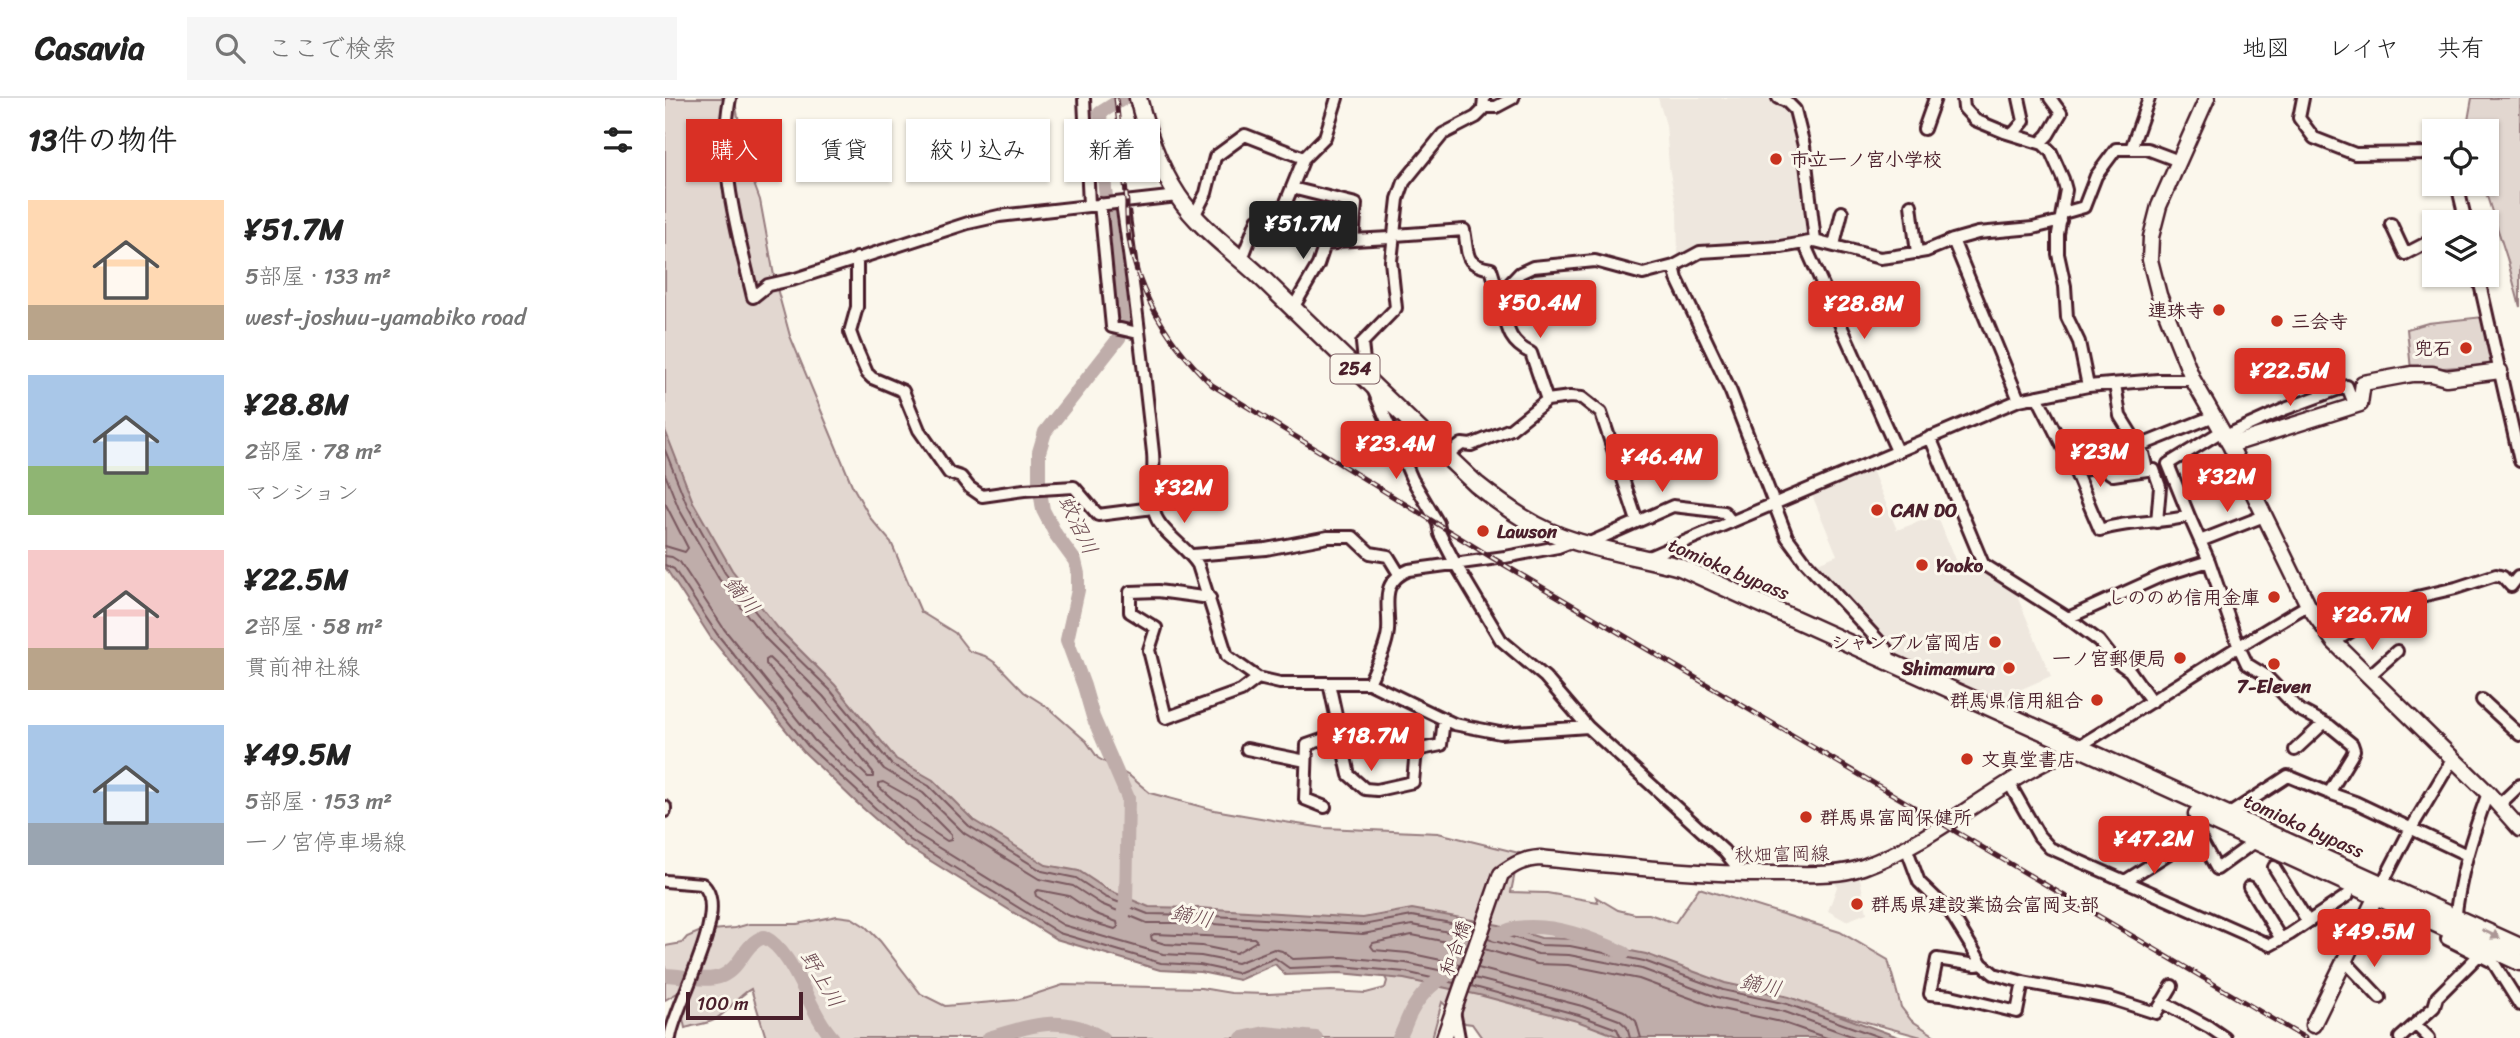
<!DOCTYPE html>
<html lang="ja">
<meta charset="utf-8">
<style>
:root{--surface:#fff;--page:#f6f6f6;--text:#222;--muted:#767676;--line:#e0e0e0;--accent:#d93025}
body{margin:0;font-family:Sriracha,"Klee One",sans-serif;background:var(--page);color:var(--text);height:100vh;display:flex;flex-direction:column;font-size:26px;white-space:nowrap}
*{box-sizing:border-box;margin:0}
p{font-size:23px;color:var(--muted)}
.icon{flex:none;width:38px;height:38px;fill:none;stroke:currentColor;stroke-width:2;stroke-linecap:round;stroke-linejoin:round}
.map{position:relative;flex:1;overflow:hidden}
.side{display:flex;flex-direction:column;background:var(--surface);width:665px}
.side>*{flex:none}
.guide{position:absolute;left:21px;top:21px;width:665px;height:63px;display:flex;gap:14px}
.fabs{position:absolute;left:1757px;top:21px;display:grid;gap:14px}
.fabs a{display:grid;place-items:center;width:77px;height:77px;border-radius:0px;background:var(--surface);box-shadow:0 2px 5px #0004;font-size:35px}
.scale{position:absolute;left:21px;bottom:18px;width:117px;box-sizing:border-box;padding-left:7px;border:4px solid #4a1f2b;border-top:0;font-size:19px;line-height:24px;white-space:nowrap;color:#4a1f2b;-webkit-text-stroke:5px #fbf7ec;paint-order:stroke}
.price{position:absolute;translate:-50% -60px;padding:0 16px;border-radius:7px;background:var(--accent);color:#fff;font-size:23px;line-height:46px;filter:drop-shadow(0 2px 4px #0008)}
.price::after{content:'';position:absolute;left:50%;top:42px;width:21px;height:16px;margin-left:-10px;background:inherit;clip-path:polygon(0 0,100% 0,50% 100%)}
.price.active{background:#222;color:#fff}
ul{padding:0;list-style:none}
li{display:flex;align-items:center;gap:21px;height:175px;padding:0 28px}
li span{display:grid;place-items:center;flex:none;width:196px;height:140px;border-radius:0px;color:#555}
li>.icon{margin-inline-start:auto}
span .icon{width:84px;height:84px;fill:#fffc;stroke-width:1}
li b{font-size:30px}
h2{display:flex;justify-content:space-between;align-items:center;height:84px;padding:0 28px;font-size:30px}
.pill{padding:0 24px;border-radius:0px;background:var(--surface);box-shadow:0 2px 5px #0004;font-size:24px;line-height:63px}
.pill.active{background:var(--accent);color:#fff}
header{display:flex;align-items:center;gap:42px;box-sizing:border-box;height:98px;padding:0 35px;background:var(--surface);border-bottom:2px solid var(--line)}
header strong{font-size:33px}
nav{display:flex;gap:38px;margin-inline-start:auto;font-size:24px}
.search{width:490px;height:63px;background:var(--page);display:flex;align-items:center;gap:18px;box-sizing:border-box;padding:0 24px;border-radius:0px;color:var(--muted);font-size:26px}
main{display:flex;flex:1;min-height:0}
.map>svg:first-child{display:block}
.built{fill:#eee7de}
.green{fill:#e2d7d0;stroke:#967b7e;stroke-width:2}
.water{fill:#bfadaa;stroke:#907477;stroke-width:2}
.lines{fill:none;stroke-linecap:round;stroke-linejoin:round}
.shore{stroke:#79585e;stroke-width:2}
.river{stroke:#bfadaa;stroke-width:14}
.minor-casing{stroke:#4a1f2b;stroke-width:16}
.major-casing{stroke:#4a1f2b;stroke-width:19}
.highway-casing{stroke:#4a1f2b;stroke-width:21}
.minor{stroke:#fbf7ec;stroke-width:10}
.major{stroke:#fbf7ec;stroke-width:14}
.highway{stroke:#fbf7ec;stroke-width:16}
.rail-casing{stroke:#4a1f2b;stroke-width:5}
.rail{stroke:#fbf7ec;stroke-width:2.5;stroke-dasharray:8;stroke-linecap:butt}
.oneway{fill:#ab9695}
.poi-dot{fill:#c8321e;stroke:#fbf7ec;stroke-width:2.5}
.labels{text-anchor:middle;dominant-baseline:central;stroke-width:6;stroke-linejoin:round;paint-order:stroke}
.shield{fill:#fbf7ec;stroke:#7f6065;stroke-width:2}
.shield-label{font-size:18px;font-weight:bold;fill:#4a1f2b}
.poi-label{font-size:19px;font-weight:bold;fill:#4a1f2b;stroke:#fbf7ec;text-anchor:start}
.street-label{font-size:19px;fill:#4a1f2b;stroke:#fbf7ec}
.water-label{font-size:21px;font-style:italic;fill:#6d4a51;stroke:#fbf7ec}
</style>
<header>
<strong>Casavia</strong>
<div class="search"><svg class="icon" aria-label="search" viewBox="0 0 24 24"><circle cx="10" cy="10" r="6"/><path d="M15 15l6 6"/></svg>ここで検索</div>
<nav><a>地図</a><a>レイヤ</a><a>共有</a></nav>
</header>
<main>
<section class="side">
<h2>13件の物件<svg class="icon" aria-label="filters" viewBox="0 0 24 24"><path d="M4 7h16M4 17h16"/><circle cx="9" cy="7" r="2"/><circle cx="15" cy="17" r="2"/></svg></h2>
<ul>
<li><span style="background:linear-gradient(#ffd9b3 75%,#b9a48a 0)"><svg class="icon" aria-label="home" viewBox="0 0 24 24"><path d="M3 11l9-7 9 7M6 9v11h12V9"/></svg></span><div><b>¥51.7M</b><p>5部屋 · 133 m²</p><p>west-joshuu-yamabiko road</p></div></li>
<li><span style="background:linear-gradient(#a9c7e8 65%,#8fb573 0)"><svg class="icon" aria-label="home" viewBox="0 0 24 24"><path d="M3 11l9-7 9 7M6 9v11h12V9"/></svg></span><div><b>¥28.8M</b><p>2部屋 · 78 m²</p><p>マンション</p></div></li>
<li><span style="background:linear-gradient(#f6c9c9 70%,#b9a48a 0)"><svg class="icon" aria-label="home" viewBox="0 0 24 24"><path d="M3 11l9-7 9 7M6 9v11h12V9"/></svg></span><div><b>¥22.5M</b><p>2部屋 · 58 m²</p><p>貫前神社線</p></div></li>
<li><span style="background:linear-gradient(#a9c7e8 70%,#9aa5b1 0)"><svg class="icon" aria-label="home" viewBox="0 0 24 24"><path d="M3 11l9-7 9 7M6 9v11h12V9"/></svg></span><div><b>¥49.5M</b><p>5部屋 · 153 m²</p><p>一ノ宮停車場線</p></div></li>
</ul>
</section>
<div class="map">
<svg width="1855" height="940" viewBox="0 0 1855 940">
<rect width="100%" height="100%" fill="#fbf7ec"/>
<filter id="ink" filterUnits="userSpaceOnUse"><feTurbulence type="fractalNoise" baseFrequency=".0143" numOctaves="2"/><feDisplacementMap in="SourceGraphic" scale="14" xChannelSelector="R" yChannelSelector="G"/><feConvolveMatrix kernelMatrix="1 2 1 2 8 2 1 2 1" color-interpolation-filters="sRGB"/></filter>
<g filter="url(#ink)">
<path class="built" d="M993 0H1101L1119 7 1127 15 1137 49 1146 137 1142 142 1013 161 1012 113 1004 69 1001 27Z
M1207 372 1232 432 1272 417 1296 477 1317 468 1349 491 1386 578 1332 602 1228 557 1148 467 1172 457 1147 397Z
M1194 776 1202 815 1181 823 1163 813 1172 789 1170 780Z"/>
<path class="green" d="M0 0H69L85 75 95 102 110 183 125 238 187 387 206 421 226 444 256 514 290 535 304 553 320 558 332 566 359 594 381 608 421 643 433 660 466 679 485 695 549 712 613 723 659 730 773 735 854 755 846 794 882 795 933 804 931 799 953 812 970 816H984L1010 825 1034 790 1175 834 1223 862 1236 909 1246 922 1273 940H1260L1169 915 1167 940H817L807 926 800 925 777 904 767 940H101L86 891C71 899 64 914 49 922 41 926 29 927 20 930L18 921 24 896 14 894 0 902V848L17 845 22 839 36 833 70 830 84 826H132L172 818 187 820 201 829 215 843 256 896 280 908 352 902 398 887 536 890 566 895 603 896 666 893 701 895 720 890 722 883 719 877 421 802 165 623 0 377Z
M1807 0H1855V209L1842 160 1818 86H1822V33H1803L1802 28Z
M1818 219 1827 267 1746 272 1742 231 1763 225Z"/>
<path class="water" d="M0 332 28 404 67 472 113 530 170 587 231 661 268 682 308 722 381 767 414 773 443 792 484 809 533 810 698 820 747 811 834 827 876 840 906 841 981 856 1060 885 1124 899 1236 940H957L912 923 814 897 739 881 675 875 620 877 610 866 574 882 535 874 495 872 391 841 240 747 192 705 138 653 46 540 0 469Z"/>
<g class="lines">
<path class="shore" d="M0 352 22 407 60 475 107 535 165 592 226 666 264 688 304 728 377 773 411 780 440 799 483 816 533 817 698 827 747 818 808 829
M0 376 14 411 54 481 101 541 158 598 219 671 258 695 299 735 374 781 408 788 436 806 482 825H533L698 836 747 827 805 838
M0 405 23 450 20 454 0 448
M0 458 7 459 15 464 59 531 149 642 250 735 398 827 498 856 536 858 572 865 609 851 617 853 628 861 677 859 741 865 792 876
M0 467 9 471 52 536 143 648 245 742 394 835 496 865 535 867 572 875 610 860 624 870 676 868 740 874 789 885
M104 560 151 605 208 674V679H203L157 635 101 566V562Z
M218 684 252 703 286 737V742L282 743 256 726 214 689V685Z
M373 792 404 798 429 815 452 824 453 829 450 831 402 817 371 798 370 794Z
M825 833 875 847 905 848 979 863 1058 892 1122 906 1217 940
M489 836 589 840 592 843 571 855 537 848 500 846 487 842 486 838Z
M823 841 873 856 904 857 977 871 1055 900 1120 914 1192 940
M819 851 872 866 903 867 974 881 1052 910 1116 924 1162 940
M795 866 743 855 709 852 706 848 708 845 747 837 802 848
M813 870 920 898 959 913 971 923 976 940
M809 880 917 908 954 922 962 929 965 940
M806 888 914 917 952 931 956 940"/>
<path class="river" d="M458 817 461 804 463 700 428 619 419 588 402 542 413 492V476L410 463 391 437 378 412 374 386V354L380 334 454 240 459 228 440 91 435 15 459 0
M831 836C838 835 845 831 852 830 889 825 926 840 959 855
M0 877C18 877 40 885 57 878 76 870 79 845 99 839 130 854 143 914 168 940
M324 940C365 928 397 915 437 940
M577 940 600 935 651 940
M734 940C739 932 741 923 746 914 754 899 766 886 781 878"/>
<g class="minor-casing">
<path id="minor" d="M65 0C52 66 73 135 88 199L103 187 130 181 303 125 334 118 513 98
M419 0 424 107
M1113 0 1121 3 1130 12 1139 48 1150 143
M1298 0 1299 10 1310 22 1339 34 1378 46 1386 54 1398 81 1401 92 1393 136V156L1400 188 1402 219 1414 244 1423 288
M1638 0 1634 20 1649 40 1690 56 1769 55
M818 9H831L848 0
M1259 31 1270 0
M1348 36 1359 23 1354 0
M1376 44 1383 37 1396 15 1385 0
M1466 51 1484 0
M1792 86 1801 124
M627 90 691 106 688 142
M457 105C469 188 479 272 488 355 490 376 484 399 491 419 498 436 523 450 533 467L562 558 593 580 615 585H704L789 626 835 635 923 629
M435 106 447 229 473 235
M1246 107 1252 155
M1398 115 1419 109 1431 78 1451 51H1482L1514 63
M529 118 541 95 550 59 580 37 639 60
M613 124 639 60 660 39 672 0
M1726 126 1740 156 1769 141
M1288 142 1354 302
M1139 145 1232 353
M1169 147 1177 114
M192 160V209L185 234 189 245 202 275 207 280 238 293 254 332 284 375 296 379 304 389 317 398 359 392 409 389 433 417 488 410
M577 161 592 122 607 121 670 143 725 140 730 137 799 132C804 157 798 166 826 171L834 197 855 175 868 169 930 163 978 176 1009 168 1035 154 1116 149 1150 143 1215 160 1231 158 1261 153 1288 142 1313 135 1368 130 1396 123
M1009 168 1012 181 1066 294 1122 439 1139 462 1223 553 1224 565
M1813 177 1855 363
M834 197C843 222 838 242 866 255L882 302
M628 210 653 167 660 146 671 145
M697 278 699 263 697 245 731 210 726 163 733 101 739 84 778 36 811 19 818 12 819 0
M1450 286 1455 318 1478 355 1482 372H1489L1495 389 1492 424
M709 293 747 381 773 425 775 436 790 465 836 542 880 579 923 629 1059 753 1069 765 1072 777
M1372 298 1410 373 1436 369 1448 377 1482 372
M1560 338 1620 311 1682 288 1690 308
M1265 339 1318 466 1403 520 1434 543 1448 561 1465 573 1487 604
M1474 348 1549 318
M781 358 797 346 806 347 846 331 882 302 905 299 917 300 936 315 972 423
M1410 373 1435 432C1464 422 1494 426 1524 418L1544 463 1573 547 1582 566 1600 577 1633 611 1665 628 1687 646 1689 652 1687 657 1664 695 1690 704 1802 757
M1524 418 1503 366 1557 333
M1535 443 1599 418
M922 446 1008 408 1059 414 1066 423
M528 457 601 451 663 439H688L705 455 723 458 734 476
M981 460 1354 302 1423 288 1493 282H1528
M545 500 493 493 465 494V514L491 530 484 552 501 620 576 593 593 580
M1403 520 1496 478 1544 463
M1669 544 1713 516 1752 499 1791 490 1831 477 1838 479 1846 488 1853 479H1855
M1703 579 1732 553
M664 585 684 677 700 691 712 692 748 684 751 652 776 647 779 621
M704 585C711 569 721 551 723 533 725 507 713 485 744 472L840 459 893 449 909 443
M1817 602 1855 637
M1411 650C1489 603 1564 552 1643 507
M582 651 641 663
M1630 652 1659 625
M1344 685 1374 738 1385 750 1605 847 1625 836 1683 797
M1834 707 1855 687
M0 709V713
M660 709 640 701 642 647 674 636
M1563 717 1623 678 1664 695
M1241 749 1254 784 1285 814 1317 866 1329 876 1358 884
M1609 769 1643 824
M0 783 37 786C68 811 9 907 5 940
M1460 783 1533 737 1552 771 1585 747
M1717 786 1744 734 1787 662
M1584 789 1616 841
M1654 817 1678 829 1690 842
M1790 824C1794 779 1807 738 1823 695
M1785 832 1782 841 1814 857
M1680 863 1715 900
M1317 866 1311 867 1272 861 1265 896 1286 898 1352 914 1358 884 1444 900 1491 915 1507 888
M1497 904 1544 929 1560 940
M789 913 794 940
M1750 926 1764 940
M1735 940 1769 909 1772 899 1814 857 1828 864 1855 907"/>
</g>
<g class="major-casing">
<path id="major" d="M1542 0 1494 108 1486 139 1485 162 1494 197 1528 282 1565 347 1643 507 1669 544 1823 695 1855 731
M1565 347 1695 306 1698 285 1747 276H1767L1781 280 1835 273
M1648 927 1715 790
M779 940 836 776C849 766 859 761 875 760 956 768 1037 777 1119 776 1145 776 1173 778 1198 769 1276 741 1335 679 1411 650"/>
</g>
<g class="highway-casing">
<path id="highway" d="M473 0C482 34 493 68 513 98 535 131 572 156 600 183 670 251 740 319 811 386 841 410 872 432 909 443 944 454 980 460 1015 469L1855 849
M1532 716 1855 864"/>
</g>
<use href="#minor" class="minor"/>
<use href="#major" class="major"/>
<use href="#highway" class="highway"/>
<g class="rail-casing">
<path id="rail" d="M451 0 462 105C459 175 498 240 547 287L826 459 1640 940"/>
</g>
<use href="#rail" class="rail"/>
</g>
<defs><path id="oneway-solid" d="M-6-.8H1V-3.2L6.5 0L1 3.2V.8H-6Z" transform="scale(1.75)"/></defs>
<use class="oneway" href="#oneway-solid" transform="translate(1826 836) rotate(26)"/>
</g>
<g class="poi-dot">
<circle cx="1111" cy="61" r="7"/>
<circle cx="1554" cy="212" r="7"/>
<circle cx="1612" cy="223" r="7"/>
<circle cx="1801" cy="250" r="7"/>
<circle cx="1212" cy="412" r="7"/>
<circle cx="818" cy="433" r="7"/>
<circle cx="1257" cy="467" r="7"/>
<circle cx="1609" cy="499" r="7"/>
<circle cx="1330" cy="544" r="7"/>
<circle cx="1515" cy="560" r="7"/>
<circle cx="1609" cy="566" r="7"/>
<circle cx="1344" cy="570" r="7"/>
<circle cx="1432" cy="602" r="7"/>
<circle cx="1302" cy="661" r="7"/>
<circle cx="1141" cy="719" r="7"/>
<circle cx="1192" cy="806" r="7"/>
</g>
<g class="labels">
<rect class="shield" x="665.5" y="256.5" width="49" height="29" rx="5"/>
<g class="shield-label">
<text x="690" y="271">254</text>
</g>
<g class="poi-label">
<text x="1125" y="61">市立一ノ宮小学校</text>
<text x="1540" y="212" text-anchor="end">連珠寺</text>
<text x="1626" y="223">三会寺</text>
<text x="1787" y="250" text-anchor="end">兜石</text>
<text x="1226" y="412">CAN DO</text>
<text x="832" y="433">Lawson</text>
<text x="1271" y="467">Yaoko</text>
<text x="1595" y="499" text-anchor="end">しののめ信用金庫</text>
<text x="1316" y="544" text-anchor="end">シャンブル富岡店</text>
<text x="1501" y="560" text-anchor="end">一ノ宮郵便局</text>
<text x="1330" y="570" text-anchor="end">Shimamura</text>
<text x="1609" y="588" text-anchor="middle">7-Eleven</text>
<text x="1418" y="602" text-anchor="end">群馬県信用組合</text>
<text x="1316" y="661">文真堂書店</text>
<text x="1155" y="719">群馬県富岡保健所</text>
<text x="1206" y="806">群馬県建設業協会富岡支部</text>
</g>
<g class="street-label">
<text transform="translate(1064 471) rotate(23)">tomioka bypass</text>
<text transform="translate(1639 728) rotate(24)">tomioka bypass</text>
<text transform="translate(1117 756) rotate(-1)">秋畑富岡線</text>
<text transform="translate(790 850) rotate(-70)">和合橋</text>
</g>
<g class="water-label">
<text transform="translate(413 427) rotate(64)">蚊沼川</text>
<text transform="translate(77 497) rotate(51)">鏑川</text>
<text transform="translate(527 818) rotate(13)">鏑川</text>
<text transform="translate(157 881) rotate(59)">野上川</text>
<text transform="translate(1096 887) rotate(13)">鏑川</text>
</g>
</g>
</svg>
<div class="fabs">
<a><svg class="icon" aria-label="locate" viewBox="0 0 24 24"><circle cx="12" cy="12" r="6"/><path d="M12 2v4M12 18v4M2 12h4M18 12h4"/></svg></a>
<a><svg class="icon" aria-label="layers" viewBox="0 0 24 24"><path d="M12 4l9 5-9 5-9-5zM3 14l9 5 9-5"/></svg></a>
</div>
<div class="scale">100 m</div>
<b class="price active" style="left:638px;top:163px">¥51.7M</b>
<b class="price" style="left:875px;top:242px">¥50.4M</b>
<b class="price" style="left:1199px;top:243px">¥28.8M</b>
<b class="price" style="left:1625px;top:310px">¥22.5M</b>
<b class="price" style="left:731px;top:383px">¥23.4M</b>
<b class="price" style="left:1435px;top:391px">¥23M</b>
<b class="price" style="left:997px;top:396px">¥46.4M</b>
<b class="price" style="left:1562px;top:416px">¥32M</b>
<b class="price" style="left:519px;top:427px">¥32M</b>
<b class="price" style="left:1707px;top:554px">¥26.7M</b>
<b class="price" style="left:706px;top:675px">¥18.7M</b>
<b class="price" style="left:1489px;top:778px">¥47.2M</b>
<b class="price" style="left:1709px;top:871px">¥49.5M</b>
<div class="guide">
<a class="pill active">購入</a>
<a class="pill">賃貸</a>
<a class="pill">絞り込み</a>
<a class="pill">新着</a>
</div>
</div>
</main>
